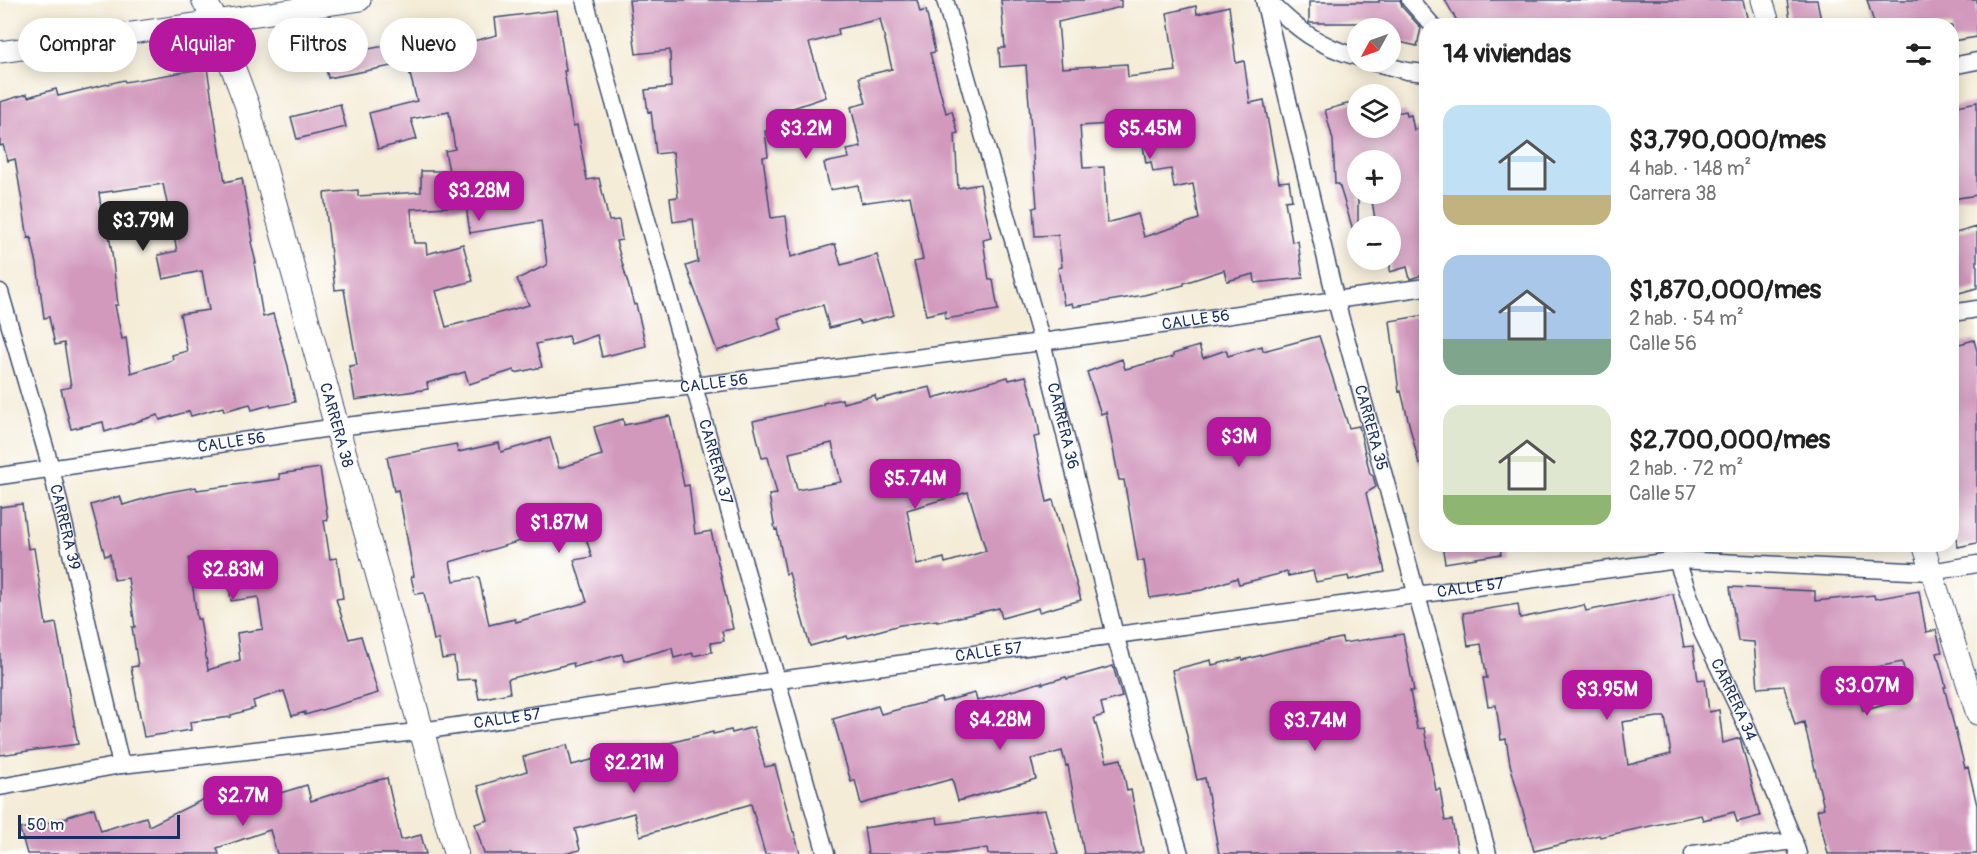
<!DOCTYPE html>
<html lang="es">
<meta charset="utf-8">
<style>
:root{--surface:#fff;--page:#f2f2f2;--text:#222;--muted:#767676;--accent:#b5179e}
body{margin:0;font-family:Pangolin,sans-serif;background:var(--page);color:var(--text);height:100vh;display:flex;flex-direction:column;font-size:22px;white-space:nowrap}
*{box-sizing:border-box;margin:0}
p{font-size:20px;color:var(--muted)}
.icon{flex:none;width:33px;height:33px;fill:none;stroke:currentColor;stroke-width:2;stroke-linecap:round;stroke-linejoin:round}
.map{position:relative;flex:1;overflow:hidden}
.sheet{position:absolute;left:1419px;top:18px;width:540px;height:534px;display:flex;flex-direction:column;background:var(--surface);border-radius:24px;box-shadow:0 3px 15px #0003}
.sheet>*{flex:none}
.guide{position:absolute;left:18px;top:18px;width:570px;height:54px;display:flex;gap:12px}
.needle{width:39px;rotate:230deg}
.controls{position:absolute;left:1347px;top:18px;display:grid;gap:12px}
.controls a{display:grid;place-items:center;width:54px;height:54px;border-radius:50%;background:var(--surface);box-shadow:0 3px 15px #0003;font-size:30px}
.scale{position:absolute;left:18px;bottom:15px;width:162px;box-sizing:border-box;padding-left:6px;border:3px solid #1b2f5e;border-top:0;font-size:16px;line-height:21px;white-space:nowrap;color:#1b2f5e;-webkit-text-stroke:4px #fff;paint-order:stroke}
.price{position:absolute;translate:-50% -51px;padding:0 14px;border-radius:12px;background:var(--accent);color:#fff;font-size:20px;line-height:39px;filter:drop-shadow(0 2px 3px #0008)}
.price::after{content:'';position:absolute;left:50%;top:36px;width:18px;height:14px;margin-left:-9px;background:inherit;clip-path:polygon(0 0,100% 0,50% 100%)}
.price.on{background:#222;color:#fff}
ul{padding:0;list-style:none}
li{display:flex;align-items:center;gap:18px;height:150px;padding:0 24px}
li span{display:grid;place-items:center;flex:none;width:168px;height:120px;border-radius:18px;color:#555}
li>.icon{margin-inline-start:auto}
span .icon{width:72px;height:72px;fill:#fffc;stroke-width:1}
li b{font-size:26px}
h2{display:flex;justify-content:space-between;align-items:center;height:72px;padding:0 24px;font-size:26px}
.chip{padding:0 21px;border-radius:27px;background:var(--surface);box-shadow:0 3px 15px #0003;font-size:21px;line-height:54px}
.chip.on{background:var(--accent);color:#fff}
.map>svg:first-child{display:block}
.building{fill:#d299bd;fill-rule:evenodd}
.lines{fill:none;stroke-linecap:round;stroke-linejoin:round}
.minor-casing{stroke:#3c4b70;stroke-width:19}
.tertiary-casing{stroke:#3c4b70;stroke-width:23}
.secondary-casing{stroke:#3c4b70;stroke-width:26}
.minor{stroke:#fff;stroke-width:16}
.tertiary{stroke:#fff;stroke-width:21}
.secondary{stroke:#fff;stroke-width:24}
.labels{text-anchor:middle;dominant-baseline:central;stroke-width:6;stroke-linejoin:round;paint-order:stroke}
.street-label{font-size:16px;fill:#1b2f5e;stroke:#fff}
</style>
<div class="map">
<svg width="1977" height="854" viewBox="0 0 1977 854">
<rect width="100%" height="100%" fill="#fff"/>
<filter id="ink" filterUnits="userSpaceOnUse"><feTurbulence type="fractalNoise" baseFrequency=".0167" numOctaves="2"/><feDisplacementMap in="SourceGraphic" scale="12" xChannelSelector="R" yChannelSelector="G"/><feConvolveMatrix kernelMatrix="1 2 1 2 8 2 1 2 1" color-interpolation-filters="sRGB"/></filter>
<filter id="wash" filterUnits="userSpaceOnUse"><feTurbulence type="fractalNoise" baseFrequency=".008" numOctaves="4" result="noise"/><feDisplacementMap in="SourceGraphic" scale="24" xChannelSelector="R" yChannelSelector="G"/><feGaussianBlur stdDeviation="1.35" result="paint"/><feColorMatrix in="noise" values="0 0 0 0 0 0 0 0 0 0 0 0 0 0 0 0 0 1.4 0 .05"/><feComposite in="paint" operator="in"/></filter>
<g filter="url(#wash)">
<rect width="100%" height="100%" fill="#f4ecd7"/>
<g id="blocks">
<path class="building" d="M629 0H917L920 12 926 10 935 52 930 53 946 113 952 111 958 133 955 134 958 188 980 184 991 238 983 240 989 280H993L998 310 946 319 945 311 926 315 914 262 923 260 910 196 861 203 858 185 830 190 824 163 849 158 847 150 861 147 851 107 866 103 859 77 892 69 880 19 838 29 839 35 809 43 826 97 775 114 779 126 765 131 768 156 763 157 771 218 786 216 791 257 835 244 841 265 877 255 894 315 860 324 859 320 829 328 823 305 778 318 782 329 717 351 686 266 698 262 693 219 673 222 670 198 678 197 673 152 656 154 651 111 648 112 645 90 671 87 670 50 636 54Z
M1001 0H1121V7L1058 22 1062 68 1127 64 1128 77 1176 71 1167 13 1196 6 1197 14 1229 6 1236 63 1244 61 1250 103 1264 100 1279 182 1289 181 1292 200 1285 201 1292 242 1298 241 1303 278 1255 283 1254 274 1227 281 1224 270 1184 283V285L1144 295 1073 307 1072 303 1064 305 1058 268 1062 267 1058 235 1035 236 1033 208 1037 207 1026 65 1000 67 999 48H1005ZM1139 122 1146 163 1151 162 1153 172 1171 169 1174 188 1193 184 1199 219 1144 237 1138 214 1107 223 1104 167 1083 168 1080 126Z
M1379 0H1400L1402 7 1421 28 1417 46 1390 40V28L1370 26 1369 23H1309V2H1379Z
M1445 0H1743L1749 26H1460Z
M1787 0H1817L1822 26H1791Z
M1867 0H1977V37L1952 41V26H1875Z
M557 10 566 71H564L573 126 577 125 587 180 599 178 609 221 619 220 622 240 616 241 634 305 636 304 646 346 602 357 597 335 571 344 568 336 536 344 542 367 515 373 514 370 469 384 465 372 427 383 428 389 355 400 349 366 357 365 344 289 335 290 324 193 358 190V196L421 192V171H449L445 151 455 149 449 112 411 119 417 139 378 149 369 113 417 101 407 63 328 78 324 57 412 41 415 56 497 35 495 18ZM466 206 470 233 541 221 547 265 517 279 529 305 446 327 436 291 473 281 463 244 427 254 426 243H414L411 209Z
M207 68 225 182 242 178 253 241 251 242 256 263H254L263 317 273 314 288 366 295 402 271 407 270 405 252 410 250 404 224 411 223 407 191 416 189 411 160 420 158 415 105 432 103 422 71 429 61 389 71 387 64 343 55 345 49 317 44 318 37 264 31 237 28 238 15 159 8 161 3 145 0 146V102L27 94 28 97 56 89 58 96 124 80 125 82ZM163 184 177 251 158 255 163 279 202 271 209 310 180 314 187 351 172 355 173 360 131 373 126 338 122 339 115 305H118L112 253 108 229 104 230 99 193Z
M1358 101V128H1390V114L1406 111 1407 116 1411 115 1414 130 1426 126V274L1410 279 1407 267 1390 272V226H1376L1371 194H1390V160H1358V229L1353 230 1339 184H1335L1333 140 1325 110Z
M1977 102V195L1952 199V107Z
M340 104 346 127 297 139 291 117Z
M1977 227V288L1952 295V234Z
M1426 315V464H1419L1401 391 1399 392 1390 321Z
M1319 336 1349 428 1359 426 1370 474 1373 476 1376 487 1366 493 1385 572 1349 580 1348 576 1316 582 1313 571 1288 576 1287 572 1239 584 1237 578 1202 590 1150 598 1144 561H1138L1124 480H1119L1106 412 1101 414 1087 372 1122 359 1125 369 1173 357V354L1199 346 1203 358 1226 350 1228 356 1262 346 1263 351Z
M1974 340 1977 351V543L1958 547 1952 519V346Z
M1026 376 1036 412 1040 436 1034 437 1047 502 1053 500 1081 600 1039 612 1038 608 1002 618 999 608 937 622V620L900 625 848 639 847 636 810 646 789 573 786 574 777 529 775 530 769 495 777 494 768 457 762 458 753 421 823 405V403L842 399 843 403 875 395 876 400 930 387 933 398 1008 377 1009 380ZM832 443 841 482 797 490 789 453ZM968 492 986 551 945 563 944 558 917 565 907 510Z
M670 416 684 486 689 485 695 534 711 531 733 629 722 631 724 641 711 643 712 652 693 656V653L674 658 672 648 624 661 622 654 574 667 573 663 508 679 510 693 479 699 475 679 457 680 454 657 442 659 438 639 434 640 424 593 415 594 411 577 414 576 405 527 398 490 394 491 387 457 456 444 458 452 499 443 501 452 550 438 559 468 602 455 594 427 623 419 624 425ZM581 523 592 557 574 560 587 602 516 622 515 619 489 625 479 577 454 581 450 562Z
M320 468 328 520 324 521 330 559 337 558 343 598 336 599 349 639 361 636 378 693 305 715V712L292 716 284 691 253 701 255 708 231 715V717L190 722 191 730 144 737 131 667 138 666 132 627H135L128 578 114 580 110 554 105 556 91 505 120 496 123 505 164 493 196 487 197 490 280 479 279 474ZM224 552 231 601 258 597 263 629 237 633 240 660 208 670 200 619H197L189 558Z
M22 504 28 549 34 548 46 625 56 623 78 744 0 755V507Z
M1442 544H1500L1501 554 1445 563Z
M1730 587 1815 591V601L1874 595 1875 599 1919 591 1926 632 1936 630 1942 652 1937 653 1946 687H1944L1965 768 1968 767 1977 805V854H1828L1817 810 1824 808 1804 722 1795 725 1784 686 1758 688 1754 642 1738 641ZM1902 662 1912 697 1863 711 1857 690 1856 671Z
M1673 594 1684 647 1693 646 1698 680 1705 679 1709 712 1719 710 1723 743 1740 738 1760 816 1737 822 1734 812 1703 820 1701 815 1600 837 1599 835 1534 851 1510 764 1506 739 1501 740 1496 705 1488 706 1483 678H1487L1481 644 1468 646 1463 613 1518 604 1520 618 1584 605 1586 611ZM1658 717H1665L1671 754 1628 765 1622 722Z
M1403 634 1414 691H1410L1417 729 1424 728 1436 790 1440 789 1445 821 1452 820 1458 854H1219L1205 778 1197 780 1172 670 1211 660 1212 665 1242 658 1243 660 1277 651 1342 638 1343 643Z
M1113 666 1122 697 1101 703 1104 715 1094 718 1107 762 1121 759 1127 791 1131 790 1143 852 1131 854H1084L1068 765 1066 766 1062 751 1031 759 1036 779 958 801 952 779 861 804 855 780 851 782 833 719 878 706 881 714 941 698 942 702 975 693 977 701 1042 682V684L1066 677 1067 679Z
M754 727 765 767 775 765 793 832H794L800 854H765L751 804 640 836 634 813 575 829 580 850 564 854H484L475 824 488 820 478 786 527 771 523 757 567 745 572 765 641 747 642 750 713 732V734L731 730 732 733Z
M387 778 401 840 421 835 426 854H277L270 830 217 848 219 854H27L20 829 68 818V816L94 808 101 831 146 817 149 826 204 799 207 810 256 796 257 800 307 785 311 801 365 784V783Z
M1045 810 1058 854H988L987 848 946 854H868L864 828 937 817 938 824Z"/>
</g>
</g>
<g filter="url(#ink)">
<use href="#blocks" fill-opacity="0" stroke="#3c4b70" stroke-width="1.5"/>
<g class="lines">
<g class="minor-casing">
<g id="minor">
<path id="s1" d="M585 0 826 854"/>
<path id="s2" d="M945 0 1042 342 1115 635 1180 854"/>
<path id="s3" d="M1264 0 1336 301 1488 854"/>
<path d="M1268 0C1295 28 1320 47 1358 57"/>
<path d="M1410 0 1433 26"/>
<path d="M1372 62 1407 71 1426 73"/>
<path d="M1952 66 1977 61"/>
<path id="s4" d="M0 292 51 468 121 765"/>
<path d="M1952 313 1977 309"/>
<path id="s5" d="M0 476 337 427 694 386 1042 342 1426 287"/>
<path id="s6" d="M1671 544 1702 632 1742 716 1794 841 1798 854"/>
<path id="s7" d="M0 787 121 765 407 733 764 682 1678 560 1931 572 1977 564"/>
<path d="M1693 854 1794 841"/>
</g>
</g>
<g class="tertiary-casing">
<path id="tertiary" d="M1762 0 1770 26
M0 52 360 0
M1923 544 1977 714"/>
</g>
<g class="secondary-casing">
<g id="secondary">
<path id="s8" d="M204 0 215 20 247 105 456 854"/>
</g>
</g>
<use href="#minor" class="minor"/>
<use href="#tertiary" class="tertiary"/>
<use href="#secondary" class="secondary"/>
</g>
</g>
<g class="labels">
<g class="street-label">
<text stroke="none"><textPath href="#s5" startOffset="1206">CALLE 56</textPath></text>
<text stroke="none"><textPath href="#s5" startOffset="720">CALLE 56</textPath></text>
<text stroke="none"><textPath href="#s8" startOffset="446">CARRERA 38</textPath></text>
<text stroke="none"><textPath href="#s2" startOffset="442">CARRERA 36</textPath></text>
<text stroke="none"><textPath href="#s3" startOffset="441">CARRERA 35</textPath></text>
<text stroke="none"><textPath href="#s5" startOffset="234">CALLE 56</textPath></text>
<text stroke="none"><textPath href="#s1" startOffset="480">CARRERA 37</textPath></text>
<text stroke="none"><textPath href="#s4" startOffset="244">CARRERA 39</textPath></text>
<text stroke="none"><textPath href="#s7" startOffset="1484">CALLE 57</textPath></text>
<text stroke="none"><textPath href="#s7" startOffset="998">CALLE 57</textPath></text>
<text stroke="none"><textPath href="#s6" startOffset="168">CARRERA 34</textPath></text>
<text stroke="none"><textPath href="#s7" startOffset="512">CALLE 57</textPath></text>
</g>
</g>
</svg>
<div class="controls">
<a><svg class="needle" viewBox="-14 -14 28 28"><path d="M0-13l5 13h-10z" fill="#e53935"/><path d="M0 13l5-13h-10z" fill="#767676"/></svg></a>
<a><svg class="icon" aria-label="layers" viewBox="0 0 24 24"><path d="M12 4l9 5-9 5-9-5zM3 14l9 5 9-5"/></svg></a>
<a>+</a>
<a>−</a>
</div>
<div class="scale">50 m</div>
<b class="price" style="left:806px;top:160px">$3.2M</b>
<b class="price" style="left:1150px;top:160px">$5.45M</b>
<b class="price" style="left:479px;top:222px">$3.28M</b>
<b class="price on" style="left:143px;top:252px">$3.79M</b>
<b class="price" style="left:1239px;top:468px">$3M</b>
<b class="price" style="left:915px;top:510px">$5.74M</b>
<b class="price" style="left:559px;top:554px">$1.87M</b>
<b class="price" style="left:233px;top:601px">$2.83M</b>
<b class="price" style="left:1867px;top:717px">$3.07M</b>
<b class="price" style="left:1607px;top:721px">$3.95M</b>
<b class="price" style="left:1000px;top:751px">$4.28M</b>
<b class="price" style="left:1315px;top:752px">$3.74M</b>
<b class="price" style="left:634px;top:794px">$2.21M</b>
<b class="price" style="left:243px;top:827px">$2.7M</b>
<div class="guide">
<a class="chip">Comprar</a>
<a class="chip on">Alquilar</a>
<a class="chip">Filtros</a>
<a class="chip">Nuevo</a>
</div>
<section class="sheet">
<h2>14 viviendas<svg class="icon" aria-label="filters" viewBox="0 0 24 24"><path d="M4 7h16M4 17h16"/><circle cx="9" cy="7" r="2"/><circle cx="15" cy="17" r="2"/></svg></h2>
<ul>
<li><span style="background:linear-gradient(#bfe0f5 75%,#c2b280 0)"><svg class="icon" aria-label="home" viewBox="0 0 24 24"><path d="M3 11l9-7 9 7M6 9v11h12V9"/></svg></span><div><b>$3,790,000/mes</b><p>4 hab. · 148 m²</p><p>Carrera 38</p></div></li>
<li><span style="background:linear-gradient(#a9c7e8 70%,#7fa58c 0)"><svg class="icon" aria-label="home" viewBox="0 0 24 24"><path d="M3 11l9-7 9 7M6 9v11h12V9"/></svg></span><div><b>$1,870,000/mes</b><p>2 hab. · 54 m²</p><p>Calle 56</p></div></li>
<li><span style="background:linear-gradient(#dfe7d0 75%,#8fb573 0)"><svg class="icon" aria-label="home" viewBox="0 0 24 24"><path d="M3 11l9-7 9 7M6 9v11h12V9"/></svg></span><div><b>$2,700,000/mes</b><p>2 hab. · 72 m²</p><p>Calle 57</p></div></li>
</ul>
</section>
</div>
